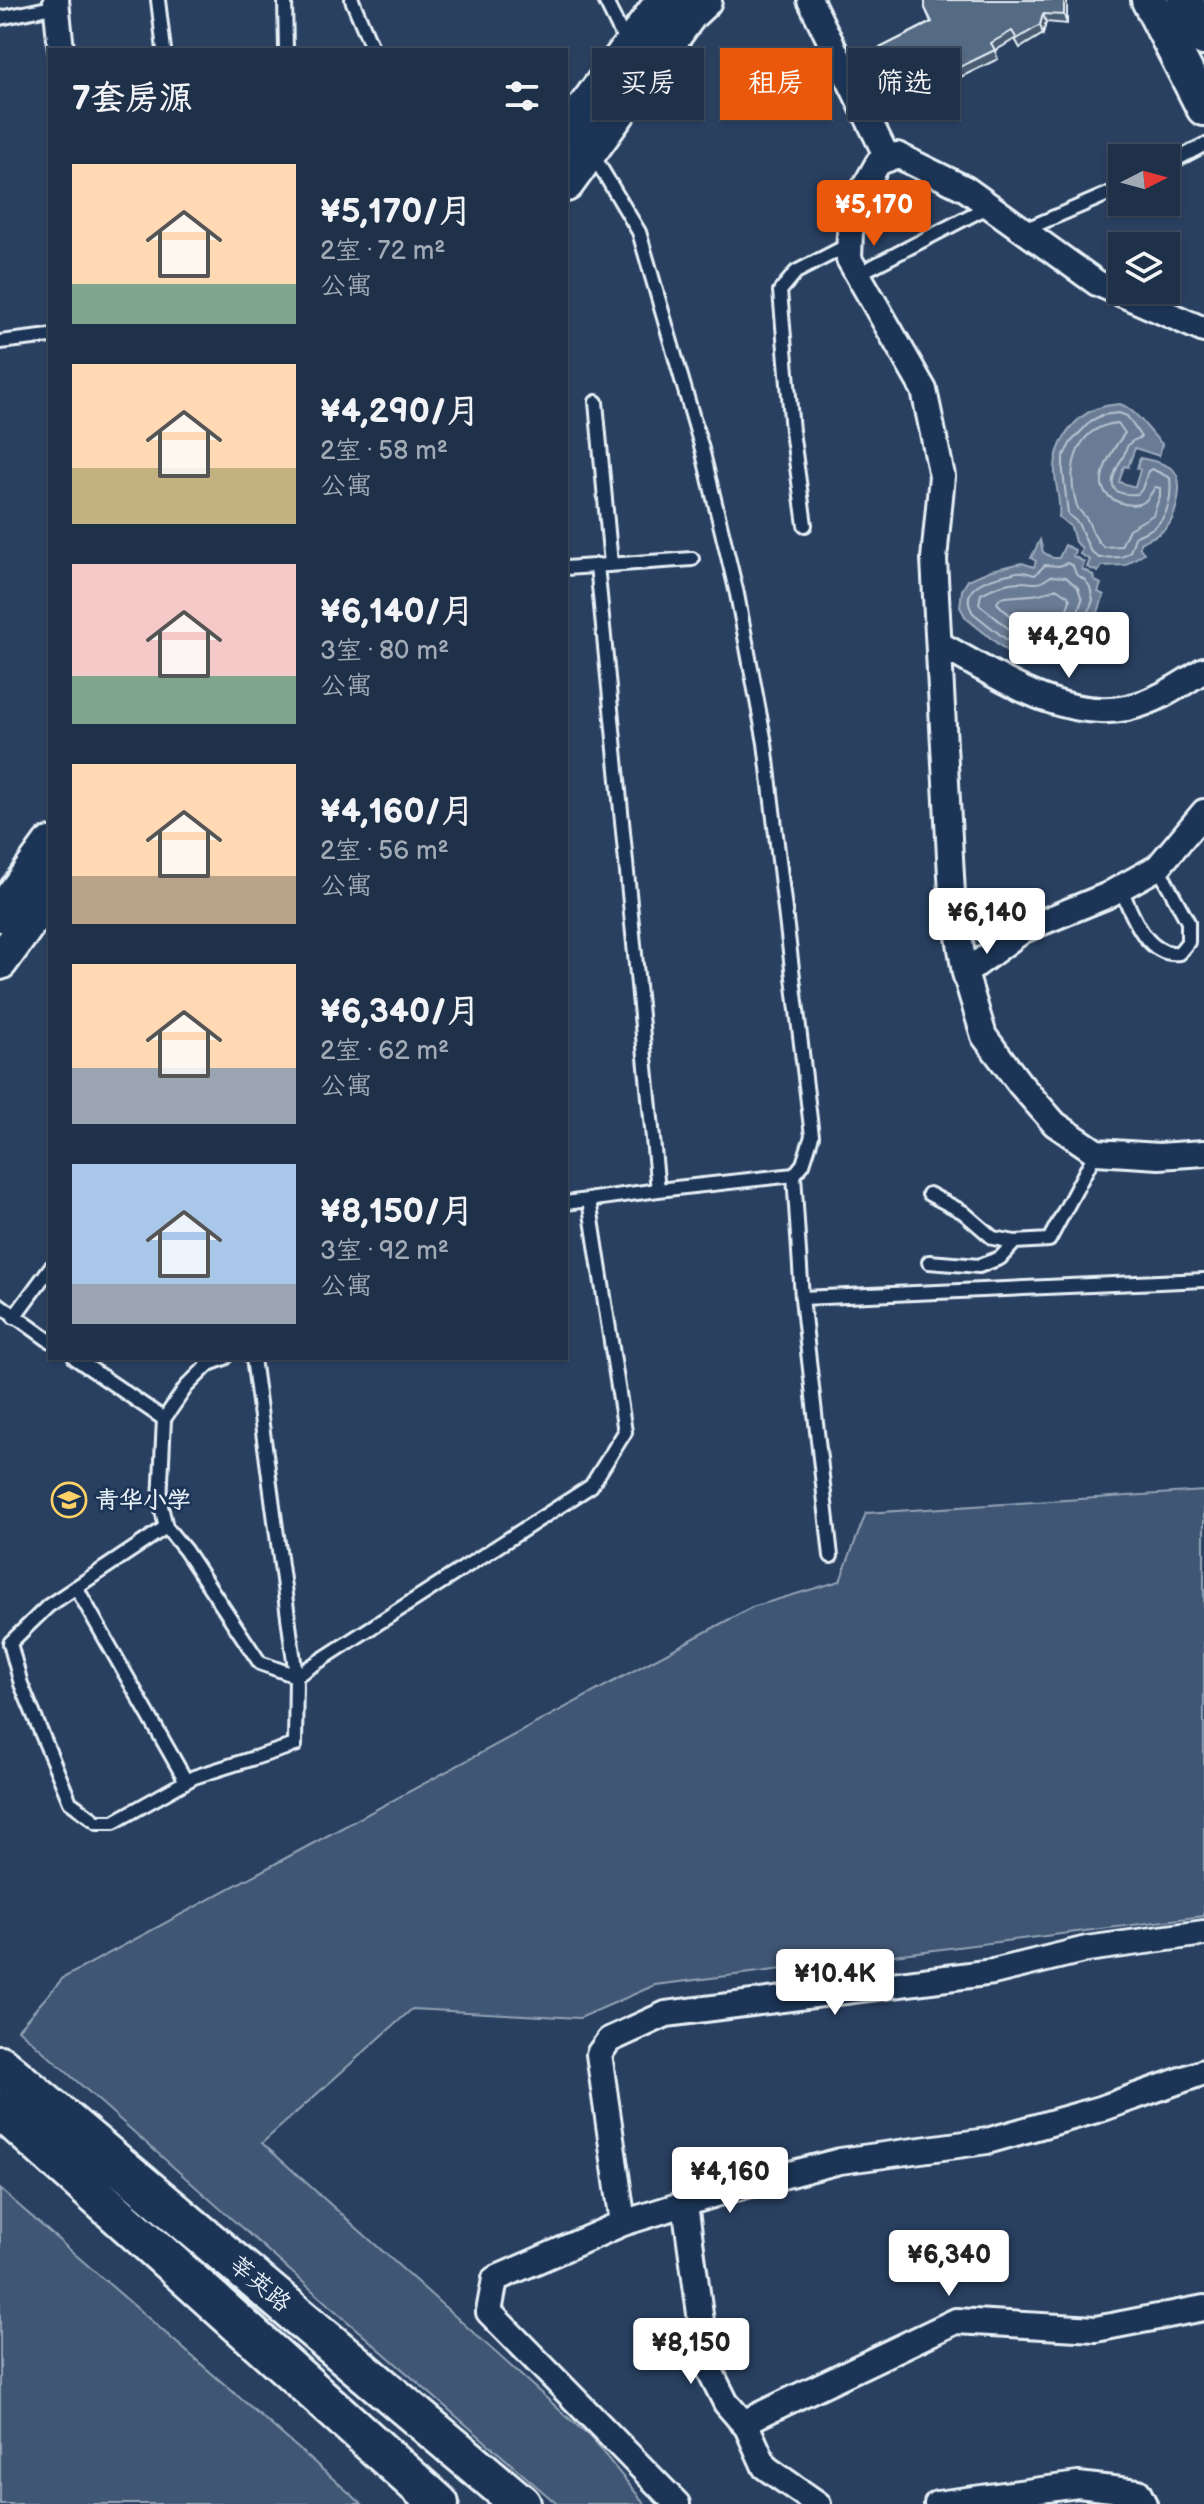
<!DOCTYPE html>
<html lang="zh">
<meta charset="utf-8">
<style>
:root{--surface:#1f3049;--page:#273850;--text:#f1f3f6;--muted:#a1a9b4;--line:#3c4b61;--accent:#ea580c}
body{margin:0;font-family:"Balsamiq Sans","LXGW WenKai TC",sans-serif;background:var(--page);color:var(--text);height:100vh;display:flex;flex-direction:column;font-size:30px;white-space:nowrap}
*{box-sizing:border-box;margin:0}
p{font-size:26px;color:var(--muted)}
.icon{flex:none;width:44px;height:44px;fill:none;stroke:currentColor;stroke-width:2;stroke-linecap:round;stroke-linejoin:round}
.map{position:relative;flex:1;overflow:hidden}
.side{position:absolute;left:48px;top:48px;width:520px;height:1312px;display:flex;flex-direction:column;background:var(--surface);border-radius:0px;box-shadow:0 2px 6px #0004,0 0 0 2px var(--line)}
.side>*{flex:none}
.top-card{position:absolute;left:592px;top:48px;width:492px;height:72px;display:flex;gap:16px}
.needle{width:52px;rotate:84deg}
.controls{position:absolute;left:1108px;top:144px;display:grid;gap:16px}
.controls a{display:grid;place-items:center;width:72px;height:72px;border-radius:0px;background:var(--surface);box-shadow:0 2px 6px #0004,0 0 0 2px var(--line);font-size:40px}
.price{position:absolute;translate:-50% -68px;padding:0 18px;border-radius:8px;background:#fff;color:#222;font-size:26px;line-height:52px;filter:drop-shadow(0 2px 4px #0008)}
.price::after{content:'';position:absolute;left:50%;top:48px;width:24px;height:18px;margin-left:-12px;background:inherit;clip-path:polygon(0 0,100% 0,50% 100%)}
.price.on{background:var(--accent);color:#fff}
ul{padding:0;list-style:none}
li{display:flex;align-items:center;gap:24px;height:200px;padding:0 24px}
li span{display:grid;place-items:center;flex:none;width:224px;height:160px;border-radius:0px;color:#555}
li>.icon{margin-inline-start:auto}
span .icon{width:96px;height:96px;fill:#fffc;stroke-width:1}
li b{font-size:34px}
h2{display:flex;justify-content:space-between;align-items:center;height:96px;padding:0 24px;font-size:34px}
.chip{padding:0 28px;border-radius:0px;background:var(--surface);box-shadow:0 2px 6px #0004,0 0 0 2px var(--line);font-size:28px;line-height:72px}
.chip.on{background:var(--accent);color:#fff}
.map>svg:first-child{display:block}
.green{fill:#415774;stroke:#94a4b6;stroke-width:2}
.water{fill:#6b7c95;stroke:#9dabbd;stroke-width:2}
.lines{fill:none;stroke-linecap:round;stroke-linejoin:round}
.shore{stroke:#b6c2d0;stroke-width:2}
.lane-casing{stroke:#e8f1f8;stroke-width:18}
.street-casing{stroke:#e8f1f8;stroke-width:30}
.secondary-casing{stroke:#e8f1f8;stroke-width:40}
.primary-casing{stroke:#e8f1f8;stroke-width:44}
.lane{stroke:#1d3557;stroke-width:12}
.street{stroke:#1d3557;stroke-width:24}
.secondary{stroke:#1d3557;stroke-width:34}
.primary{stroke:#1d3557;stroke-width:38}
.wall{fill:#495b71;stroke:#e8f1f8;stroke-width:2}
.shaded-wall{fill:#3c4a5c;stroke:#e8f1f8;stroke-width:2}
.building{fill:#556a83;stroke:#e8f1f8;stroke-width:2}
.labels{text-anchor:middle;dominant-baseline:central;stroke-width:6;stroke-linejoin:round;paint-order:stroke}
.poi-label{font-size:24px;font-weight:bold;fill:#e8f1f8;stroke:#1d3557;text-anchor:start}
.street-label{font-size:24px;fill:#e8f1f8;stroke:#1d3557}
</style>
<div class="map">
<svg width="1204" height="2504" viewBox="0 0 1204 2504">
<rect width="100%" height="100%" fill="#294061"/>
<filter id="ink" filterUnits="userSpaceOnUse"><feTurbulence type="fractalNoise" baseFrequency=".0125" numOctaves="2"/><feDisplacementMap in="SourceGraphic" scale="16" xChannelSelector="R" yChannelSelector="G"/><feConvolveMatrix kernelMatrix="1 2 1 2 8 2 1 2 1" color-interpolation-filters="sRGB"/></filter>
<g filter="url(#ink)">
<path class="green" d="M1204 1491V1916L655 1985 580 2018 412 2009 262 2143 592 2439 645 2504H557L332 2308 18 2029 63 1978 752 1607 840 1581 866 1513Z
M0 2189 362 2504H0Z"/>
<path class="water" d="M1120 404C1138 411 1148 431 1162 444L1159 456 1135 448 1128 467 1124 466 1119 482 1135 487 1140 470 1137 468 1140 458C1150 460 1162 462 1171 468 1186 477 1177 516 1167 527 1158 537 1150 537 1140 543V548L1144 553 1125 565 1102 566 1098 572 1087 567 1090 560 1080 554 1082 548 1075 542 1071 527 1059 517C1061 503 1056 488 1055 474 1053 446 1074 414 1102 407 1107 405 1114 405 1120 404Z
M1040 540 1043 552 1053 558H1059L1065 545 1075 550 1073 556 1084 562 1082 569 1093 575 1094 580 1101 584 1098 592 1104 595C1098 610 1092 641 1076 647L1068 658 1014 657 966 618 960 607 962 590 968 580 991 570 1022 563 1034 567 1036 561 1031 558Z"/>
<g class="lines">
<path class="shore" d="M1119 413 1127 416 1141 437C1137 439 1133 440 1130 443 1126 446 1126 451 1124 455 1113 474 1100 497 1138 494L1142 489 1148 471 1152 469 1170 478C1172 495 1169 517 1153 528 1147 532 1141 533 1135 537L1130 552 1122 557 1099 558 1090 550 1078 523 1068 514 1063 472V457L1071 442 1091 421 1102 415Z
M1118 423 1125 433C1116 444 1100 469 1102 484 1104 500 1130 510 1144 502 1149 498 1152 492 1155 487L1160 488V496L1153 515 1129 529 1121 546 1104 547C1096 541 1092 531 1088 521 1085 515 1079 512 1077 506 1066 470 1074 427 1118 423Z
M1067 563 1073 566 1076 574 1085 580 1090 587 1093 600 1080 635 1064 649 1017 648 973 613C957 587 989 578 1009 574 1013 573 1018 571 1022 572 1026 572 1030 574 1035 575L1045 565 1059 566Z
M1051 576 1066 577 1078 588 1082 600 1072 628 1059 639H1021L979 604 981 594C992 588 1007 582 1020 582 1036 582 1036 587 1051 576Z
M1056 588 1068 596 1070 600C1068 606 1066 613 1063 618 1046 644 1011 618 997 603L1000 598C1021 594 1038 598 1056 588Z"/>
<g class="lane-casing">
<path id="lane" d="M158 0 164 50
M285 0 286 50
M352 0 373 50
M605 0 627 45
M0 18 57 6
M593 155 639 232 702 449 737 594 765 743 812 1136 803 1164 794 1175
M1166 165 1204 145
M1024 230 1122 188
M858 274 989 206
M0 342 50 336
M596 402 611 564
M805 525 792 431 780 291 796 272 850 244
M566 568 692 559
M1121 889C1132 914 1146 957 1179 953L1188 942V922L1158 867
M956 917 977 931 1007 942
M658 1190 794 1175 802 1298 831 1556
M929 1194 963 1212 993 1238 1015 1242
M566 1203 658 1190 597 565
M929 1262 979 1266 1000 1258 1015 1242 1049 1240 1096 1152
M802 1298 1204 1280
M0 1305 50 1341
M14 1317 50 1268
M75 1358 164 1419
M225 1358 209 1364 186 1387 164 1419 160 1502 166 1527 185 1550 260 1663 296 1676 591 1486 625 1432 589 1200
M166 1527 48 1606 10 1643 21 1684 70 1802 97 1822H114L194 1777 295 1745 296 1676 253 1358
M76 1587 186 1781"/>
</g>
<g class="street-casing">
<path id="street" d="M56 0 61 50
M810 0 888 159
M1204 330 1097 283 966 189 897 155 878 163 864 188 850 232 849 259 924 390 942 476 934 559 952 894 965 973 984 1036 1020 1084 1055 1124 1096 1152 1159 1156 1204 1153
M939 644C995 674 1060 721 1127 708 1156 702 1180 685 1204 670
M965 973 1023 930 1106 896 1158 867 1204 812
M685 2204 707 2365 726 2403 747 2427 765 2467 818 2504
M623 2223 599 2054 609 2040 666 2014 993 1972 1087 1949 1204 1933
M747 2427 753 2418 956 2321 1096 2329 1204 2308
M677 2504 489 2312 495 2279 623 2223 732 2189 840 2161 987 2141 1100 2109 1204 2072
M937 2504 1078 2485 1138 2492 1144 2504"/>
</g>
<g class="secondary-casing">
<path id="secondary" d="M1149 0 1204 108
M1185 0 1204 38
M566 134 664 0
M566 184 690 13 704 0
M0 914 50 845
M0 962 50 893"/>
</g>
<g class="primary-casing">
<path id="primary" d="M0 2065 521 2504
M0 2109 439 2504"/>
</g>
<use href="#lane" class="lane"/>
<use href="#street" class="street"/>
<use href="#secondary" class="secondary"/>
<use href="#primary" class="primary"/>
</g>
<path class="wall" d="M925 0H1067V24L1046 22 1043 34 1020 48 1015 39 995 51 998 59 897 108 874 51 931 22 925 8Z"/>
<path class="shaded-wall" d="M1064 0H1067V24L1064 15Z
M1043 14 1046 22 1043 34 1040 25Z"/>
<path class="building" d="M925 0H1064V15L1043 14 1040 25 1017 39 1012 31 991 43 995 50 894 99 874 51 932 22 925 8Z"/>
</g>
<defs>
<g id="school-ring" transform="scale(1.8)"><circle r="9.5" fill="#1d3557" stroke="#ffd166" stroke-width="1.5"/><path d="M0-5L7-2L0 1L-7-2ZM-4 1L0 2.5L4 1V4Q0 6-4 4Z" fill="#ffd166"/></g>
</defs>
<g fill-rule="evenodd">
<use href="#school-ring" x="69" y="1500"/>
</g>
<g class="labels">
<g class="poi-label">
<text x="95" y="1500">青华小学</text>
</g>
<g class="street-label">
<text transform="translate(260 2284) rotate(40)">莘英路</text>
</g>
</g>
</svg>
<div class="controls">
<a><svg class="needle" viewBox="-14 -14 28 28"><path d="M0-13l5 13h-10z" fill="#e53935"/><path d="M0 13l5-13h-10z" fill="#a1a9b4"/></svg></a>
<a><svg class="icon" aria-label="layers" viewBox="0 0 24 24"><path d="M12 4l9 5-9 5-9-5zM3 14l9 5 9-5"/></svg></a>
</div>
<b class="price on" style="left:874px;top:248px">¥5,170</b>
<b class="price" style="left:1069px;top:680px">¥4,290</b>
<b class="price" style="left:987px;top:956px">¥6,140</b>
<b class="price" style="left:835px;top:2017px">¥10.4K</b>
<b class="price" style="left:730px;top:2215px">¥4,160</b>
<b class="price" style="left:949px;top:2298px">¥6,340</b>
<b class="price" style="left:691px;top:2386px">¥8,150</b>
<div class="top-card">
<a class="chip">买房</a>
<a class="chip on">租房</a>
<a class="chip">筛选</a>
</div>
<section class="side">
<h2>7套房源<svg class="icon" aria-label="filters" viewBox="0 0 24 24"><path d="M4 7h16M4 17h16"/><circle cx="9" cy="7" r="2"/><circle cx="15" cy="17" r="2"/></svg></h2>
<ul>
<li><span style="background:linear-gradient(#ffd9b3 75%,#7fa58c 0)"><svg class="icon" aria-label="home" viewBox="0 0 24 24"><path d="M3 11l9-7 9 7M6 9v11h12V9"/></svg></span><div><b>¥5,170/月</b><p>2室 · 72 m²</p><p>公寓</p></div></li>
<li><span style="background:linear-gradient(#ffd9b3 65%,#c2b280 0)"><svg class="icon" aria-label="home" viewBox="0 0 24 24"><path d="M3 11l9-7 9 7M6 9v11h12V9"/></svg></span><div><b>¥4,290/月</b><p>2室 · 58 m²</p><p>公寓</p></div></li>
<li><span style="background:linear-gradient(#f6c9c9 70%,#7fa58c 0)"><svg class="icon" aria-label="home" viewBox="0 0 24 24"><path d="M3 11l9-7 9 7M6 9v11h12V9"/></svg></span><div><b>¥6,140/月</b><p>3室 · 80 m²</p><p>公寓</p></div></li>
<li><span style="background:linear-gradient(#ffd9b3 70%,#b9a48a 0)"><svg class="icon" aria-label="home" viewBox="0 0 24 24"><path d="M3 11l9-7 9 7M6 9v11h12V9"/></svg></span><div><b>¥4,160/月</b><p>2室 · 56 m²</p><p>公寓</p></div></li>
<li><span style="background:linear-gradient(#ffd9b3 65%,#9aa5b1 0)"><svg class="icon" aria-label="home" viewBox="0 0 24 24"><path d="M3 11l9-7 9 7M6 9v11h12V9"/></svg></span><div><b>¥6,340/月</b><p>2室 · 62 m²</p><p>公寓</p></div></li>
<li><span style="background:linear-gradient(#a9c7e8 75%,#9aa5b1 0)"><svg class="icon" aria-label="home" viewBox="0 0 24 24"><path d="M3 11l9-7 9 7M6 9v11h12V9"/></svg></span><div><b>¥8,150/月</b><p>3室 · 92 m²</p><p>公寓</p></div></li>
</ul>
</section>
</div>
